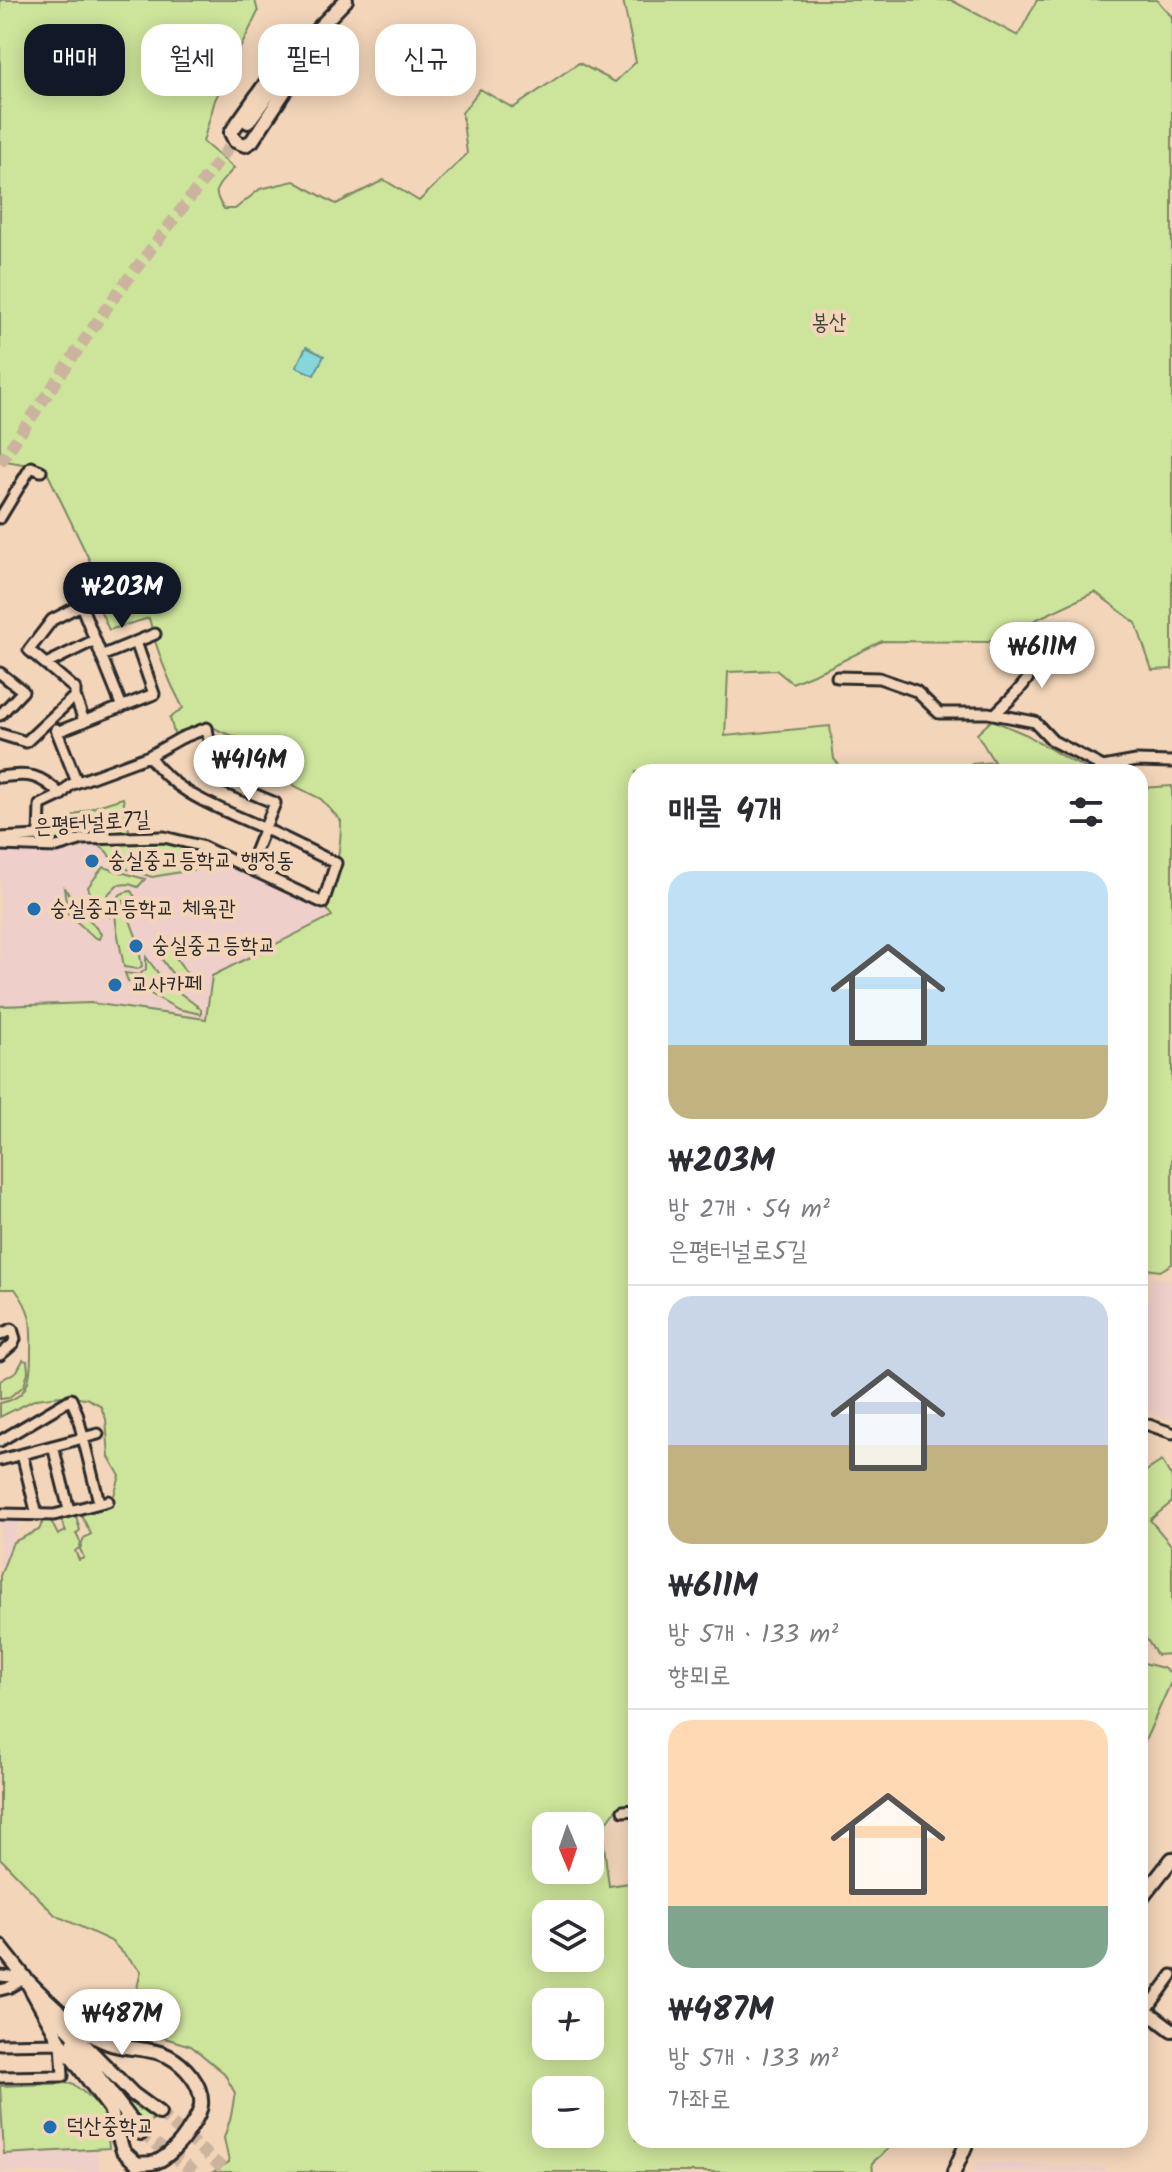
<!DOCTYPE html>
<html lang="ko">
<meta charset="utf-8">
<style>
:root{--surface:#fff;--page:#f7f7f7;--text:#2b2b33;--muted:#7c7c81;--line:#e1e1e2;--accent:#111827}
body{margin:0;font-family:Kalam,"Poor Story",sans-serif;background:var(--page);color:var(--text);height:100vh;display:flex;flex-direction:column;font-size:30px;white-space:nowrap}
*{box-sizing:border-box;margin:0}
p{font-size:26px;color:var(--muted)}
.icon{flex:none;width:44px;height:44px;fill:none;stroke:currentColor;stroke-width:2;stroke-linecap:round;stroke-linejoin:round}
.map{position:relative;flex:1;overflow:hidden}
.drawer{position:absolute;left:628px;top:764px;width:520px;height:1384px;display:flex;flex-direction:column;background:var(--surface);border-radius:24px;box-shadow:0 4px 20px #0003}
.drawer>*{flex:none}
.banner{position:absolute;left:24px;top:24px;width:484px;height:72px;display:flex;gap:16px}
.needle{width:52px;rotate:178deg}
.fabs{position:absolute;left:532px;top:1812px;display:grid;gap:16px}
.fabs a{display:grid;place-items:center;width:72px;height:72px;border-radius:16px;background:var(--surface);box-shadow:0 4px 20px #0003;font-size:40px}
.price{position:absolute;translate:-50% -68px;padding:0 18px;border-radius:28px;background:#fff;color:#222;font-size:26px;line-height:52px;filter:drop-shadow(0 2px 4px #0008)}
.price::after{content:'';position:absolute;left:50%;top:48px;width:24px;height:18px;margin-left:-12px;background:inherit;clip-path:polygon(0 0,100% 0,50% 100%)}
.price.selected{background:var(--accent);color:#fff}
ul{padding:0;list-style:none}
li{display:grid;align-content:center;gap:16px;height:424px;padding:0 40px}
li+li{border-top:2px solid var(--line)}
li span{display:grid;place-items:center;height:248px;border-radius:24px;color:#555}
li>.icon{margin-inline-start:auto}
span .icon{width:144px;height:144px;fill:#fffc;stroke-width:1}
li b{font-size:34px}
h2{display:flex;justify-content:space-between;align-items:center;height:96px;padding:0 40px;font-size:34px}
.chip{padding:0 28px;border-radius:24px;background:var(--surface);box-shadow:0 4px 20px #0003;font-size:28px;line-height:72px}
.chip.selected{background:var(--accent);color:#fff}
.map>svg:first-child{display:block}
.built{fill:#eecfc9}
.green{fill:#cde59b;stroke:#7c8863;stroke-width:2;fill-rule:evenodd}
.water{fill:#86d7dc;stroke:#629295;stroke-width:2}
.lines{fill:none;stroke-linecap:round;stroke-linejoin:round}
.secondary-tunnel{stroke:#cbb49d;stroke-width:12;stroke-dasharray:12 6;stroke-linecap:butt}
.street-casing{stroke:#2b2b2b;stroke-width:15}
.secondary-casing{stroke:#2b2b2b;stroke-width:18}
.street{stroke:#f3d6ba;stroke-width:9}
.secondary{stroke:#f3d6ba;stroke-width:12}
.poi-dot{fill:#1f6fb2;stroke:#f3d6ba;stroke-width:3}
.labels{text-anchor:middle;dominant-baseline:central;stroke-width:8;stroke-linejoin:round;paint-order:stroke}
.park-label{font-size:22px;fill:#43473c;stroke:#f3d6ba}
.street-label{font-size:22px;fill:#2b2b2b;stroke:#f3d6ba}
.poi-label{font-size:22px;fill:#2b2b2b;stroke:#f3d6ba;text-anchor:start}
</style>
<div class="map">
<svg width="1172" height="2172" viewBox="0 0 1172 2172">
<rect width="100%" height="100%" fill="#f3d6ba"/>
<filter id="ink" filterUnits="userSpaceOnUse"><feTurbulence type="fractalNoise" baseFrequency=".0125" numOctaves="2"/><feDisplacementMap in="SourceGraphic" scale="16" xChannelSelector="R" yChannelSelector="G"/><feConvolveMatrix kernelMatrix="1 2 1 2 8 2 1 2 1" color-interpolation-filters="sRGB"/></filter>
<g filter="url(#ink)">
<path class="built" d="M91 843H143L243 866 332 916 212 976 207 1019 91 1003 0 1006V852L50 854Z
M1152 1277 1172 1281V1421L1140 1409V1345Z
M0 1517 19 1521 0 1574Z
M71 2078 98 2107 95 2147 100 2172H0V2081Z
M976 2162 1106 2168 1105 2172H973Z"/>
<path class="green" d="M0 0H255L258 12 215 100 203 142 234 168C219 186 209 187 224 209H235L260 189 294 181 336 204 384 180 419 201 467 154 462 113 480 89 513 108 579 63 615 82 636 62 623 0H951L1018 36 1037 0H1157L1172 17V669L1152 670 1136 623 1095 592 988 642 882 641 830 667 792 683 776 670 728 672 725 736 830 726 834 759 845 772H636V1802L618 1807 602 1829 609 1886 636 1882V2140H898L872 2163 873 2172H213L229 2162 224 2138 231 2116 235 2093 224 2073 191 2046 128 2027 141 1971 111 1941 55 1915 0 1858V1576L13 1542 39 1530 43 1521H51L58 1535 66 1531 60 1517 75 1513 80 1530 76 1534 81 1543 79 1548 75 1551 79 1560 84 1558 80 1549 84 1538 91 1534 81 1514 111 1505 120 1476 109 1457 106 1419 100 1405 86 1398 61 1396 36 1399 0 1417V1403C28 1398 31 1380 31 1355 31 1326 34 1314 15 1289H0V1006L91 1003 206 1019 212 976 332 916 324 906C335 874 341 854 341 821L321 799 293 785 296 771 279 764 273 753 249 741 222 732 207 724 175 737 170 718 183 708C168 680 156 649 149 618L109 630 92 591 101 584 45 468 0 460ZM546 1826H590V1870H546ZM546 1914H590V1958H546ZM546 2002H590V2046H546ZM546 2090H590V2134H546Z
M992 720 1027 735 1067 759 1094 772H964L972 764 994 762 977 734Z
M1172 786V1264L1160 1271 1140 1268V788Z
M123 798 129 831 75 835 55 842 37 844C63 816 89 808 123 798Z
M162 840 203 848 232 863 152 877 115 865 107 852 94 841Z
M103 867 145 879 138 887 129 884 117 885 107 895 109 916C100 907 91 901 88 887Z
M64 888 101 934 99 939 94 937 68 914Z
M131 891 135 897 123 901 137 939 142 966 138 969 124 967C122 951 109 908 119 896 122 892 126 892 131 891Z
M178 947 173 953 193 983 189 988 171 972 159 955 164 949Z
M146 957 164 981 201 1009V1014L178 1009 128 981 125 973 139 975 146 969Z
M23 1360 27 1361 28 1372 24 1386 8 1398 0 1399V1381L17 1371Z
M1162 1461 1172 1478V1502L1150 1520 1172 1546V1654L1157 1655 1140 1629V1470L1143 1473Z
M1140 1662 1163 1668 1172 1675V1680L1145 1741 1140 1743Z
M99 2069 155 2117 144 2127Z
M72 2083 105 2110 109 2148 4 2154 0 2086Z"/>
<path class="water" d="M306 347 324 356 314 375 296 367Z"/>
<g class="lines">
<path class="secondary-tunnel" d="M0 463 112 300 239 134
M159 2113 227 2172
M141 2133 194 2172"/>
<g class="street-casing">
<path id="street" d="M0 518 31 467 41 471
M101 656 155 634
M46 664 95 640
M0 673 23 691 0 715
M837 677 879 678 916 691 939 713H988L1035 722 1053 741 1103 767 1136 761 1172 762
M995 714C1015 694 1039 676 1035 646
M84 721 75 696V689L29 650 52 620 81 605 122 707
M56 729 77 782
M57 732 154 694 136 642
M0 734 26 742 75 696
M0 777C29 773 40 774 61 795
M0 838 39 836 40 805 61 795 70 785 149 756 181 738 207 728 215 778 275 803 249 867
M0 845 57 847 83 839 164 837 201 846 323 903 336 863C312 852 288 839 263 828 221 808 177 796 149 756
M0 1335 12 1329 15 1339 13 1344 0 1355
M1140 1422 1172 1433
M0 1441 71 1399 77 1413 99 1502
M53 1446 69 1510
M22 1454 37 1515
M0 1460 98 1434
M0 1514 54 1515 108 1501
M623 1811 636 1810
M0 1976 25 1978
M0 1990 8 1988 25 1978
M1146 2011 1172 1975
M0 2044 61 2043 63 2076 0 2077"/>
</g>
<g class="secondary-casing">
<path id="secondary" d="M311 36 307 57 252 141 245 145 235 141 231 133 234 128 292 46Z
M248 122 311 36 346 0
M1140 1900 1172 1859
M0 1946 30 1984
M25 1978C48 2001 77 2031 108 2043 126 2050 150 2047 168 2056 185 2065 203 2085 201 2105 200 2115 192 2124 187 2133 180 2144 168 2157 156 2162 151 2164 143 2163 137 2164L123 2151 110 2109 61 2043Z
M1140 2006 1172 2030
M54 2014 133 2094 159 2113
M74 2041 84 2058 141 2133
M954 2172 968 2140"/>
</g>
<use href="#street" class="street"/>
<use href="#secondary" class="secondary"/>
</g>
</g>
<g class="poi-dot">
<circle cx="92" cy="861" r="8"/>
<circle cx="34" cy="909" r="8"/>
<circle cx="136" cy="946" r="8"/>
<circle cx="115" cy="985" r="8"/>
<circle cx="50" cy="2127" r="8"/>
</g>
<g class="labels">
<g class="park-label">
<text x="829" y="323">봉산</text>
</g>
<g class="street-label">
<text transform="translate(92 824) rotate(-4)">은평터널로7길</text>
</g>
<g class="poi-label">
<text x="108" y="861">숭실중고등학교 행정동</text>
<text x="50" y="909">숭실중고등학교 체육관</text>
<text x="152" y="946">숭실중고등학교</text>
<text x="131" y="985">교사카페</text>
<text x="66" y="2127">덕산중학교</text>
</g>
</g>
</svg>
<div class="fabs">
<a><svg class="needle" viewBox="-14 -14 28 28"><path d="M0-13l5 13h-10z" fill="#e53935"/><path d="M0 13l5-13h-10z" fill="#7c7c81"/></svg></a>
<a><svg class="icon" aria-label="layers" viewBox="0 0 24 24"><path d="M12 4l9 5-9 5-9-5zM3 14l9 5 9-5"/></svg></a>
<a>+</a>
<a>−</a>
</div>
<b class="price selected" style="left:122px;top:630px">₩203M</b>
<b class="price" style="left:1042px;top:690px">₩611M</b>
<b class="price" style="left:249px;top:803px">₩414M</b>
<b class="price" style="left:122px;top:2057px">₩487M</b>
<div class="banner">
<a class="chip selected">매매</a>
<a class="chip">월세</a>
<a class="chip">필터</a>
<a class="chip">신규</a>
</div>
<section class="drawer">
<h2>매물 4개<svg class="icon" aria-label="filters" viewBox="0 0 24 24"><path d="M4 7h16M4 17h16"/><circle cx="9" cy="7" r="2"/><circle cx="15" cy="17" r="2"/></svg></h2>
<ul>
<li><span style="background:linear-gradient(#bfe0f5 70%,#c2b280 0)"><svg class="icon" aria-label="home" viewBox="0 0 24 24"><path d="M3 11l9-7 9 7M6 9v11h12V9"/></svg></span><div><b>₩203M</b><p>방 2개 · 54 m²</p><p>은평터널로5길</p></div></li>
<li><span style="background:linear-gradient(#c9d6e8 60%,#c2b280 0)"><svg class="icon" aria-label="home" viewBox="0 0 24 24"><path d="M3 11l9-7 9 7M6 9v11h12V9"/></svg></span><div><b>₩611M</b><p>방 5개 · 133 m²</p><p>향뫼로</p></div></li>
<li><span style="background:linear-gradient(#ffd9b3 75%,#7fa58c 0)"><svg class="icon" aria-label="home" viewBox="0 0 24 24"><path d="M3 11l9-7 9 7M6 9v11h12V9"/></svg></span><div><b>₩487M</b><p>방 5개 · 133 m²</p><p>가좌로</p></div></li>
</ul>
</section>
</div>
